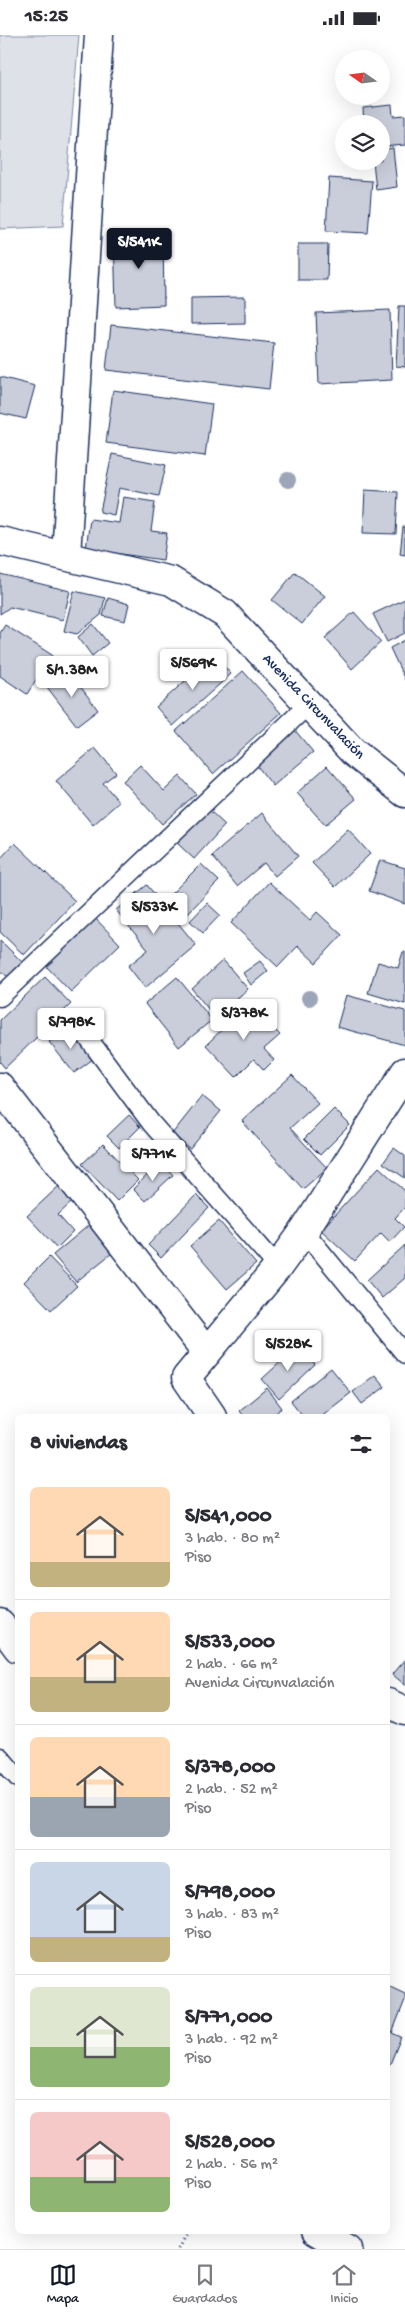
<!DOCTYPE html>
<html lang="es">
<meta charset="utf-8">
<style>
:root{--surface:#fff;--page:#f7f7f7;--text:#2b2b33;--muted:#7c7c81;--line:#e1e1e2;--accent:#111827}
body{margin:0;font-family:"Gochi Hand",sans-serif;background:var(--page);color:var(--text);height:100vh;display:flex;flex-direction:column;font-size:19px;white-space:nowrap}
*{box-sizing:border-box;margin:0}
p{font-size:16px;color:var(--muted)}
.icon{flex:none;width:28px;height:28px;fill:none;stroke:currentColor;stroke-width:2;stroke-linecap:round;stroke-linejoin:round}
.map{position:relative;flex:1;overflow:hidden}
.sheet{position:absolute;left:15px;top:1379px;width:375px;height:820px;display:flex;flex-direction:column;background:var(--surface);border-radius:8px;box-shadow:0 5px 20px #0002}
.sheet>*{flex:none}
.needle{width:32px;rotate:284deg}
.buttons{position:absolute;left:335px;top:15px;display:grid;gap:10px}
.buttons a{display:grid;place-items:center;width:55px;height:55px;border-radius:50%;background:var(--surface);box-shadow:0 5px 20px #0002;font-size:25px}
.price{position:absolute;translate:-50% -42px;padding:0 11px;border-radius:5px;background:#fff;color:#222;font-size:16px;line-height:32px;filter:drop-shadow(0 1px 2px #0008)}
.price::after{content:'';position:absolute;left:50%;top:30px;width:15px;height:11px;margin-left:-8px;background:inherit;clip-path:polygon(0 0,100% 0,50% 100%)}
.price.selected{background:var(--accent);color:#fff}
ul{padding:0;list-style:none}
li{display:flex;align-items:center;gap:15px;height:125px;padding:0 15px}
li+li{border-top:1px solid var(--line)}
li span{display:grid;place-items:center;flex:none;width:140px;height:100px;border-radius:8px;color:#555}
li>.icon{margin-inline-start:auto}
span .icon{width:60px;height:60px;fill:#fffc;stroke-width:1}
li b{font-size:21px}
h2{display:flex;justify-content:space-between;align-items:center;height:60px;padding:0 15px;font-size:21px}
.status{display:flex;justify-content:space-between;align-items:center;height:35px;padding:0 25px;background:var(--surface);direction:ltr}
.status svg{height:14px;fill:currentColor}
.menu{display:flex;justify-content:space-around;align-items:center;height:70px;border-top:1px solid var(--line);background:var(--surface);font-size:14px;color:var(--muted)}
.menu a{display:grid;justify-items:center;gap:2px}
.menu .selected{color:var(--accent)}
.map>svg:first-child{display:block}
.green{fill:#dee1e7;stroke:#7c88a2}
.building{fill:#caceda;stroke:#1b2f5e}
.lines{fill:none;stroke-linecap:round;stroke-linejoin:round}
.service-casing{stroke:#1b2f5e;stroke-width:21}
.minor-casing{stroke:#1b2f5e;stroke-width:31}
.path{stroke:#1b2f5e;stroke-width:3;stroke-dasharray:1 4;stroke-linecap:butt}
.service{stroke:#fff;stroke-width:18}
.minor{stroke:#fff;stroke-width:28}
.tree{fill:#9da5b9}
.labels{text-anchor:middle;dominant-baseline:central;stroke-width:5;stroke-linejoin:round;paint-order:stroke}
.street-label{font-size:15px;fill:#1b2f5e;stroke:#fff}
</style>
<div class="status"><b>15:25</b><svg viewBox="0 0 49 12"><path d="M0 12V9h3v3zM5 12V6h3v6zM10 12V3h3v9zM15 12V0h3v12zM26 1h20v11H26zM47 4h2v5h-2z"/></svg></div>
<div class="map">
<svg width="405" height="2214" viewBox="0 0 405 2214">
<rect width="100%" height="100%" fill="#fff"/>
<filter id="ink" filterUnits="userSpaceOnUse"><feTurbulence type="fractalNoise" baseFrequency=".02" numOctaves="2"/><feDisplacementMap in="SourceGraphic" scale="10" xChannelSelector="R" yChannelSelector="G"/><feConvolveMatrix kernelMatrix="1 2 1 2 8 2 1 2 1" color-interpolation-filters="sRGB"/></filter>
<g filter="url(#ink)">
<path class="green" d="M0 0H79L63 191 0 194Z"/>
<path class="building" d="M392 70 393 81 405 80V110L381 112V89H364L363 73Z
M393 113 397 152 376 155 373 126H381V115Z
M329 143 372 146 368 198 326 196Z
M163 198 164 270 116 272 114 200Z
M298 209H328L327 245H298Z
M245 262V288L191 289V263Z
M399 271H405V332L396 331Z
M390 275 392 345 319 349 316 278Z
M111 290 274 308 269 354 106 335Z
M0 342 35 351 26 384 0 378Z
M113 355 212 369 205 421 106 408Z
M112 419 166 430 159 461 119 453 114 480 100 477Z
M365 455 398 457 396 499 363 498Z
M123 462 155 467 151 496 167 498 163 525 86 514 90 484 119 488Z
M403 492H405V520L400 519Z
M295 537 325 561 302 589 272 565Z
M0 539 70 556 63 585 10 572 0 579Z
M74 556 105 563 101 580 77 599 64 596Z
M108 563 129 569 125 586 103 581Z
M405 564V598L387 607 373 579Z
M354 577 381 607 352 634 325 603Z
M93 589 108 608 92 621 78 602Z
M5 590 52 620 27 659 0 641V598Z
M405 605V645L390 613Z
M214 620 231 639 173 691 156 672Z
M68 635 98 675 77 691 47 652Z
M243 636 281 678 213 739 176 696Z
M294 694 313 717 273 751 254 727Z
M95 713 116 738 103 748 119 767 93 790 56 746Z
M140 730 164 756 180 741 196 759 162 789 123 746Z
M327 731 356 764 325 790 297 758Z
M208 774 225 790 194 824 177 808Z
M262 778 298 821 275 841 264 828 237 851 212 821Z
M348 794 370 819 335 852 312 828Z
M15 808 75 866 24 920 0 897V824Z
M380 825 405 833V869L369 856Z
M201 829 219 846 185 881 167 863Z
M269 847 310 885 317 877 342 900 316 928 298 911 278 932 231 888Z
M147 850 196 910 145 953 128 931 148 915 116 875Z
M207 868 220 880 203 898 190 886Z
M93 881 120 909 71 957 44 929Z
M0 905 22 927 8 942 0 935Z
M403 917H405V969L368 958 378 927 398 933Z
M223 925 248 954 215 982 192 954Z
M260 926 268 936 251 950 243 938Z
M45 942 71 969 5 1033 0 1027V985Z
M177 942 212 985 179 1012 145 969Z
M346 960 405 976V1010L337 992Z
M249 968 280 1000 264 1014 274 1025 264 1035 254 1024 236 1042 206 1010Z
M68 992 93 1024 74 1038 49 1007Z
M292 1040 318 1068 290 1093 327 1133 303 1154 242 1086Z
M202 1061 221 1076 190 1114 172 1099Z
M334 1074 350 1090 320 1120 304 1104Z
M129 1080 140 1092 119 1113 107 1101Z
M103 1109 138 1145 117 1166 82 1129Z
M394 1113 405 1121V1143L383 1128Z
M161 1127 173 1140 145 1166 133 1154Z
M379 1132 405 1156V1172L395 1183 404 1192 390 1207 381 1198 355 1226 321 1195Z
M60 1150 74 1165 58 1180 73 1197 57 1213 27 1181Z
M196 1160 209 1173 161 1223 148 1210Z
M219 1186 256 1229 227 1254 190 1211Z
M89 1190 112 1218 76 1247 53 1220Z
M405 1210V1243L382 1263 367 1245Z
M49 1222 77 1251 51 1275 24 1247Z
M298 1311 315 1330 279 1364 262 1344Z
M331 1333 351 1358 321 1381H303L291 1366Z
M375 1340 385 1352 362 1369 353 1357Z
M267 1353 282 1373 272 1381H243L239 1376Z
M405 1624V1650L392 1639Z
M388 1951 405 1959V1965L392 1998 401 2002 390 2029 388 2028Z"/>
<g class="lines">
<g class="service-casing">
<path id="service" d="M0 962 308 670
M79 991 151 1088 278 1232
M304 1196 405 1319
M0 1722 18 1743"/>
</g>
<g class="minor-casing">
<path id="minor" d="M0 506 171 546 225 579 353 717 405 758
M66 520 99 0
M0 1052 207 1318
M212 1381 186 1343 278 1232 304 1196 405 1037
M0 1589 18 1613
M388 1668 405 1676
M316 2196 348 2214"/>
</g>
<path class="path" d="M178 2214 187 2196"/>
<use href="#service" class="service"/>
<use href="#minor" class="minor"/>
</g>
<g class="tree">
<circle cx="288" cy="445" r="8"/>
<circle cx="309" cy="963" r="8"/>
</g>
</g>
<g class="labels">
<g class="street-label">
<text transform="translate(313 672) rotate(46)">Avenida Circunvalación</text>
</g>
</g>
</svg>
<div class="buttons">
<a><svg class="needle" viewBox="-14 -14 28 28"><path d="M0-13l5 13h-10z" fill="#e53935"/><path d="M0 13l5-13h-10z" fill="#7c7c81"/></svg></a>
<a><svg class="icon" aria-label="layers" viewBox="0 0 24 24"><path d="M12 4l9 5-9 5-9-5zM3 14l9 5 9-5"/></svg></a>
</div>
<b class="price selected" style="left:139px;top:235px">S/541K</b>
<b class="price" style="left:193px;top:656px">S/569K</b>
<b class="price" style="left:72px;top:663px">S/1.38M</b>
<b class="price" style="left:154px;top:900px">S/533K</b>
<b class="price" style="left:244px;top:1006px">S/378K</b>
<b class="price" style="left:71px;top:1015px">S/798K</b>
<b class="price" style="left:153px;top:1147px">S/771K</b>
<b class="price" style="left:288px;top:1337px">S/528K</b>
<section class="sheet">
<h2>8 viviendas<svg class="icon" aria-label="filters" viewBox="0 0 24 24"><path d="M4 7h16M4 17h16"/><circle cx="9" cy="7" r="2"/><circle cx="15" cy="17" r="2"/></svg></h2>
<ul>
<li><span style="background:linear-gradient(#ffd9b3 75%,#c2b280 0)"><svg class="icon" aria-label="home" viewBox="0 0 24 24"><path d="M3 11l9-7 9 7M6 9v11h12V9"/></svg></span><div><b>S/541,000</b><p>3 hab. · 80 m²</p><p>Piso</p></div></li>
<li><span style="background:linear-gradient(#ffd9b3 65%,#c2b280 0)"><svg class="icon" aria-label="home" viewBox="0 0 24 24"><path d="M3 11l9-7 9 7M6 9v11h12V9"/></svg></span><div><b>S/533,000</b><p>2 hab. · 66 m²</p><p>Avenida Circunvalación</p></div></li>
<li><span style="background:linear-gradient(#ffd9b3 60%,#9aa5b1 0)"><svg class="icon" aria-label="home" viewBox="0 0 24 24"><path d="M3 11l9-7 9 7M6 9v11h12V9"/></svg></span><div><b>S/378,000</b><p>2 hab. · 52 m²</p><p>Piso</p></div></li>
<li><span style="background:linear-gradient(#c9d6e8 75%,#c2b280 0)"><svg class="icon" aria-label="home" viewBox="0 0 24 24"><path d="M3 11l9-7 9 7M6 9v11h12V9"/></svg></span><div><b>S/798,000</b><p>3 hab. · 83 m²</p><p>Piso</p></div></li>
<li><span style="background:linear-gradient(#dfe7d0 60%,#8fb573 0)"><svg class="icon" aria-label="home" viewBox="0 0 24 24"><path d="M3 11l9-7 9 7M6 9v11h12V9"/></svg></span><div><b>S/771,000</b><p>3 hab. · 92 m²</p><p>Piso</p></div></li>
<li><span style="background:linear-gradient(#f6c9c9 65%,#8fb573 0)"><svg class="icon" aria-label="home" viewBox="0 0 24 24"><path d="M3 11l9-7 9 7M6 9v11h12V9"/></svg></span><div><b>S/528,000</b><p>2 hab. · 56 m²</p><p>Piso</p></div></li>
</ul>
</section>
</div>
<nav class="menu">
<a class="selected"><svg class="icon" aria-label="map" viewBox="0 0 24 24"><path d="M3 6l6-2 6 2 6-2v14l-6 2-6-2-6 2zM9 4v14M15 6v14"/></svg>Mapa</a>
<a><svg class="icon" aria-label="saved" viewBox="0 0 24 24"><path d="M7 4h10v16l-5-4-5 4z"/></svg>Guardados</a>
<a><svg class="icon" aria-label="home" viewBox="0 0 24 24"><path d="M3 11l9-7 9 7M6 9v11h12V9"/></svg>Inicio</a>
</nav>
